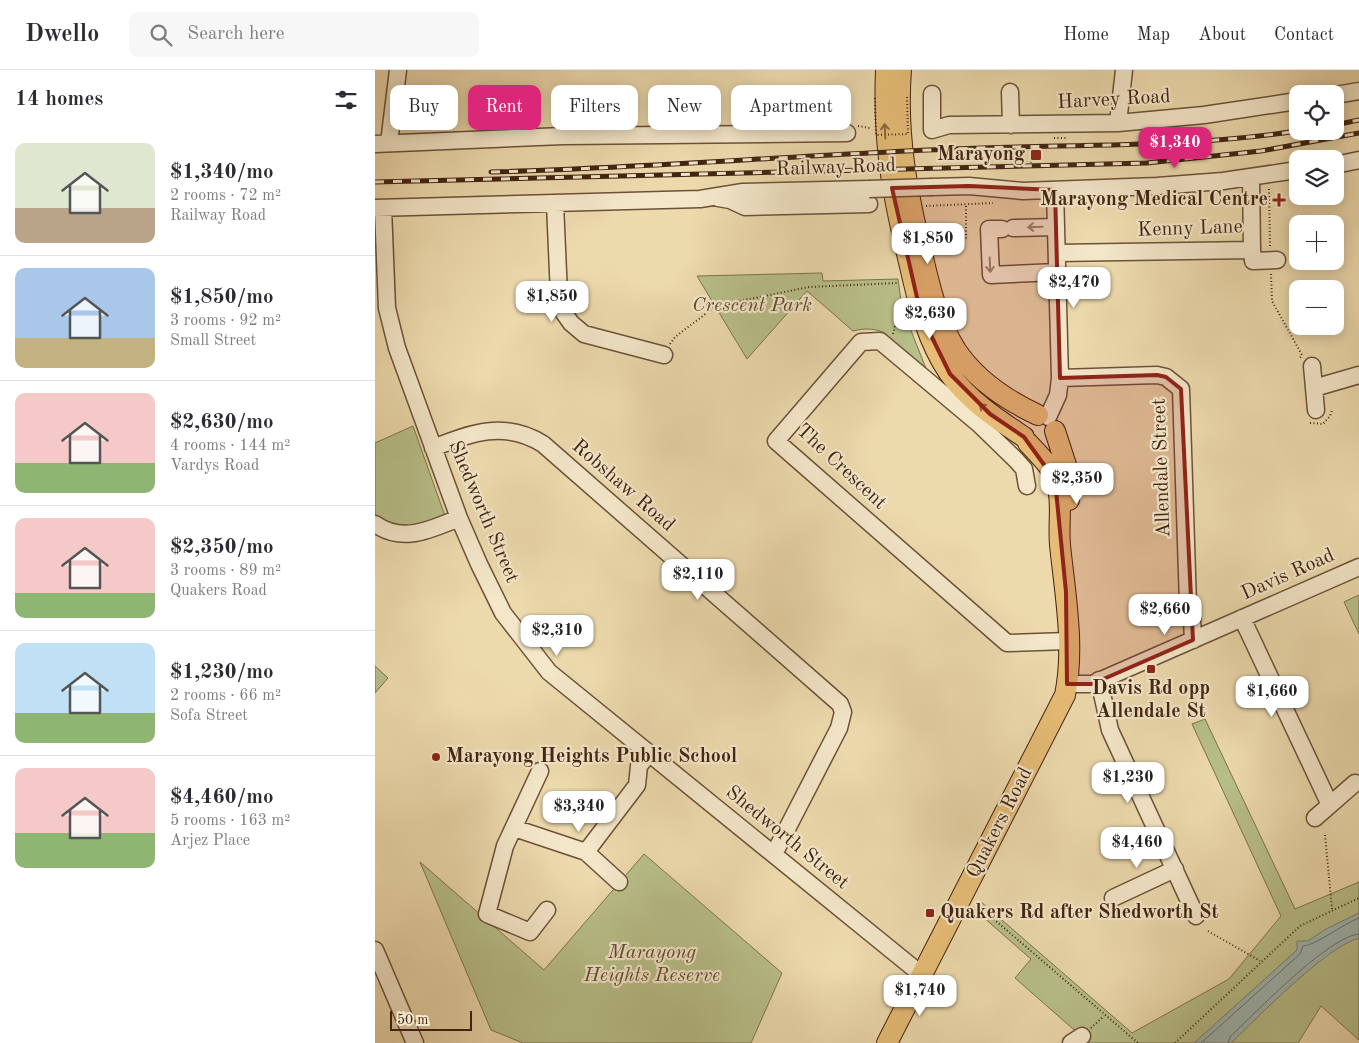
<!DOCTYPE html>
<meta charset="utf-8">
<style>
:root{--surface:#fff;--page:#f7f7f7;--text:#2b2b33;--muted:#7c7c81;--line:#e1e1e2;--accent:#db2777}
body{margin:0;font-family:"Old Standard TT",serif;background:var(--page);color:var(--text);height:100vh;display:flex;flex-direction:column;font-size:19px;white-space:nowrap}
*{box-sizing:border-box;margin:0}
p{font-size:16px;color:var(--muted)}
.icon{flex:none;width:28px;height:28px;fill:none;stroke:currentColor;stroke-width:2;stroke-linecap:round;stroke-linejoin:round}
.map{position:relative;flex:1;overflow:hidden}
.sheet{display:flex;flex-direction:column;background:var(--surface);width:375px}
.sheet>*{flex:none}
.banner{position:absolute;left:15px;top:15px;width:475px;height:45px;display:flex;gap:10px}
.fabs{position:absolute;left:914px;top:15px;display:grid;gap:10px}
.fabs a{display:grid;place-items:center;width:55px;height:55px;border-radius:10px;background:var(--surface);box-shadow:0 2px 12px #0003;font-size:25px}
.scale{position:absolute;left:15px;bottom:12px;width:82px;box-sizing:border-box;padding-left:5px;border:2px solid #412412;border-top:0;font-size:14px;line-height:18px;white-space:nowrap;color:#412412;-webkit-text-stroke:4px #f3e6c9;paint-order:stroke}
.price{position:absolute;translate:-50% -42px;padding:0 11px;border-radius:10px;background:#fff;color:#222;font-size:16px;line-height:32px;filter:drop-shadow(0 1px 2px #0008)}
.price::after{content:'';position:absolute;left:50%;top:30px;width:15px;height:11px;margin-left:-8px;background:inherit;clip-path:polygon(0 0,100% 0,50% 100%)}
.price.selected{background:var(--accent);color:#fff}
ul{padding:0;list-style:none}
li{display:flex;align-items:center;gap:15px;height:125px;padding:0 15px}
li+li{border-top:1px solid var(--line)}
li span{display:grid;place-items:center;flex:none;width:140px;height:100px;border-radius:10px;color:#555}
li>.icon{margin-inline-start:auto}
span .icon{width:60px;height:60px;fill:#fffc;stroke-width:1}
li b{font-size:21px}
h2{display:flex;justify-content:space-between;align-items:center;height:60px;padding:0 15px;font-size:21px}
.chip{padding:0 18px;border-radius:10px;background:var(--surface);box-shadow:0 2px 12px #0003;font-size:18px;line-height:45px}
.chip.selected{background:var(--accent);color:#fff}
header{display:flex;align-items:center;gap:30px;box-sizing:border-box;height:70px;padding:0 25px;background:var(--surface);border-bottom:1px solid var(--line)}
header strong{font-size:24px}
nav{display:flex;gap:28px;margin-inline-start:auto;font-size:18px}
.search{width:350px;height:45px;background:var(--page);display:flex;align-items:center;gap:12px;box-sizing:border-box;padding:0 18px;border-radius:10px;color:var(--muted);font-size:19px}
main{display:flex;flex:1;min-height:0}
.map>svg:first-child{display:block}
.green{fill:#b8bf89;stroke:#7c724e}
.water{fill:#9db7b5;stroke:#787c74}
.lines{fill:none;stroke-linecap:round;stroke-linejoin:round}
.shore{stroke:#6f6e64;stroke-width:1}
.minor-casing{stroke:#6c5138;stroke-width:19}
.major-casing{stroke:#412412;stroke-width:22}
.path{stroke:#412412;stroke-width:2;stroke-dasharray:1 2.5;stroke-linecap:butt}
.minor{stroke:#f3e6c9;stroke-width:16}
.major{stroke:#e6bc76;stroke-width:20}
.rail-casing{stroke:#412412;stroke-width:5}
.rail{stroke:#f3e6c9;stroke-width:3;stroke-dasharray:9;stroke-linecap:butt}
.minor-bridge-casing{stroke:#6c5138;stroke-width:19;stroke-linecap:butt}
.path-bridge{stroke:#412412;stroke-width:2;stroke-dasharray:1 2.5;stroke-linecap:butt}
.minor-bridge{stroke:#f3e6c9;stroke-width:16}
.oneway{stroke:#8b683f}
.oneway2{stroke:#9a856e}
.marked{fill:#8f2418;fill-opacity:0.2;stroke:#8f2418;stroke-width:4;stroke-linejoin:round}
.poi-dot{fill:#8f2418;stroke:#f3e6c9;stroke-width:2}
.labels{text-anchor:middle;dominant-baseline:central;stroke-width:4.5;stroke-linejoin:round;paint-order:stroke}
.street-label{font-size:20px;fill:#412412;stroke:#f3e6c9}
.poi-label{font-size:20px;font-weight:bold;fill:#412412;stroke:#f3e6c9;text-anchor:end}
.park-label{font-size:20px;font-style:italic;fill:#5f4b30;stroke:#f3e6c9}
</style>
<header>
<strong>Dwello</strong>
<div class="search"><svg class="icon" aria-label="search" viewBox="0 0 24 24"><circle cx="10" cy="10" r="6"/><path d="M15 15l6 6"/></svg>Search here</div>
<nav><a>Home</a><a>Map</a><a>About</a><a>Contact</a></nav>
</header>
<main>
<section class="sheet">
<h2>14 homes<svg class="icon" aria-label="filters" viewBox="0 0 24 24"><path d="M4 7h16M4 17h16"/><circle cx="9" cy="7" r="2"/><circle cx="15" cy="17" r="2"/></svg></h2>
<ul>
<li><span style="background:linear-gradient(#dfe7d0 65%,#b9a48a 0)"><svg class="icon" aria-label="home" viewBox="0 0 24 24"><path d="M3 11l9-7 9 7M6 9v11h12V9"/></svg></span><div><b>$1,340/mo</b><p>2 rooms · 72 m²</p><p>Railway Road</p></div></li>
<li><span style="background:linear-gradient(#a9c7e8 70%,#c2b280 0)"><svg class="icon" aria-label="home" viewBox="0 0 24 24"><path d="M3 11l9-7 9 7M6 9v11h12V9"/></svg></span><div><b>$1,850/mo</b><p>3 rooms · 92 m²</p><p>Small Street</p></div></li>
<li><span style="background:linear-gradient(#f6c9c9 70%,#8fb573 0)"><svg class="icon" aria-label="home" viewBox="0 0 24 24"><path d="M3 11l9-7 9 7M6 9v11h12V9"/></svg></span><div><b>$2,630/mo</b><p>4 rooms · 144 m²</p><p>Vardys Road</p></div></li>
<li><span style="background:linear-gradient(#f6c9c9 75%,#8fb573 0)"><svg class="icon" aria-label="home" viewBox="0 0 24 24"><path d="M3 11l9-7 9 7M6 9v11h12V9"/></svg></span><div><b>$2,350/mo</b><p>3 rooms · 89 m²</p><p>Quakers Road</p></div></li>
<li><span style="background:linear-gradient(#bfe0f5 70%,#8fb573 0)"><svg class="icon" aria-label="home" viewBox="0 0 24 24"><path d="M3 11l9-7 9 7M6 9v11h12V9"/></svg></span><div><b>$1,230/mo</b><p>2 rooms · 66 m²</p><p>Sofa Street</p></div></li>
<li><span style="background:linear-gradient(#f6c9c9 65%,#8fb573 0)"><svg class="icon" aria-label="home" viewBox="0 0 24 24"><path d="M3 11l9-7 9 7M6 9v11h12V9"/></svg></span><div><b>$4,460/mo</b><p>5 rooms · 163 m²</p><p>Arjez Place</p></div></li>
</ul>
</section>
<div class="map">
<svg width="984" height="973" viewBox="0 0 984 973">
<rect width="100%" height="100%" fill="#ecd9ac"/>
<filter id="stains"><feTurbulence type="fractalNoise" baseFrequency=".004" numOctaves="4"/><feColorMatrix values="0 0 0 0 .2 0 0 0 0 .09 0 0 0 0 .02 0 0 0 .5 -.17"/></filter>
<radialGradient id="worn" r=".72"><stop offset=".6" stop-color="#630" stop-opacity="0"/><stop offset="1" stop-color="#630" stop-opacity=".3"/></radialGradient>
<path class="green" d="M447 203 448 211 523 209 527 238 552 301 511 264C501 258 490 258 478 261L432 221 372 289 322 206Z
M38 356 70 446C38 461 32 464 0 446V373Z
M984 525V564L969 532Z
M0 596 13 608 0 623Z
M830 649 920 839 984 812V970L946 936 923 973H714L640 908 656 889 600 840 605 831 757 963 854 909 906 846 817 654Z
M269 784 407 903 376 973H148L116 960 45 792 169 900Z"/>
<path class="water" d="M984 843V868C951 877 883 947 856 973H819L922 880V871H933L951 859Z"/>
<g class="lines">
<path class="shore" d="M826 973 925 884 928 876C941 875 968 854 984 848
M853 973 855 967C879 944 954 866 984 864"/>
<g class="minor-casing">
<path id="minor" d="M635 22 636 55
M557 24V60L574 55 743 53 829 45 922 31
M960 25 984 21
M743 53 749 0
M14 73 23 0
M0 74 188 66 472 63
M960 95 984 90
M557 117 594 116 648 121 782 116 848 111 922 100
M343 128 355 130 370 137 494 134
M180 134 184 225 189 243 196 253 209 264 289 285
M0 138 325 129 368 122 494 119
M8 138 12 238 22 278 84 448 104 494 128 543 174 602 547 905
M638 158 681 157
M627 159H614L616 205 682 202
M877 180 878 191 902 190
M682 183 877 180 876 107
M937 296 941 340
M685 308 782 305 791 307 806 319 813 534 817 549 818 570
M939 318 984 305
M673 347 683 325 685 308 680 120
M58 378C95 363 130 350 168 374L465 634 468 642 464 658 399 784
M652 416 649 399 641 390 604 354 505 271 486 272 401 371 632 573 693 571
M0 454C28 474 56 459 84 448
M867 548 955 735
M724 610 735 660 821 846
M692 614H717L984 497
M165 701 130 776 112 844 155 862 172 840
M940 748 980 713
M139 758 211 782 244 812
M211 782 262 715 264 696 274 683
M738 828 800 799
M0 880 40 973
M696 973 707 966"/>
</g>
<g class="major-casing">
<path id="major" d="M511 0C508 72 517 123 534 192 543 231 551 269 574 303 593 330 622 349 649 367
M526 0C521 64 532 122 547 184 555 217 562 250 581 280 601 310 631 330 663 345
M680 361 691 395 694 430
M512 973 690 625C700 577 690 524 685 475 683 454 688 431 681 410 676 396 664 385 653 373"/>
</g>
<path class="path" d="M483 56 495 58
M679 68H692
M631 81V89
M656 81V93
M626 88 631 89 632 94
M894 119 895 176
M551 136 618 133
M591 136V171
M896 204 897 231 927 285 925 288
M518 264 526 230
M295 274 300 267 341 236 434 217 522 213
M935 353 948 354 955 346 957 340
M950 765 957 839
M600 833 763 973
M833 861 885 891
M716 958 729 946
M800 973 925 856 984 828"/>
<use href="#minor" class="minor"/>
<use href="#major" class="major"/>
<g class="rail-casing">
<path id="rail" d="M960 55 984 50
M116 102C271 98 424 85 578 79 693 74 809 78 922 61
M0 112 772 93 886 81 984 63"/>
</g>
<use href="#rail" class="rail"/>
<g class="minor-bridge-casing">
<path id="minor-bridge" d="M494 119 557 117"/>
</g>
<path class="path-bridge" d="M500 28 501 65 533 64 532 26"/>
<use href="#minor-bridge" class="minor-bridge"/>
</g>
<defs><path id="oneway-shaft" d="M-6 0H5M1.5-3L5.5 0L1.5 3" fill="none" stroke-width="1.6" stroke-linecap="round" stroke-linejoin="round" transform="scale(1.25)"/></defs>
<g class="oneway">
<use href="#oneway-shaft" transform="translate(510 61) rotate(-93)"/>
<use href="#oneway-shaft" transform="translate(610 339) rotate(-139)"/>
</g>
<g class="oneway2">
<use href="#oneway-shaft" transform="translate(660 157) rotate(178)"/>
<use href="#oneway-shaft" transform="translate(615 195) rotate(88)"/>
</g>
<path class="marked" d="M594 116 680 120 685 308 782 305 791 307 806 319 818 570 717 614H692L691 522 680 410 649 367 615 344 575 304 546 245 517 118Z"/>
<g class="poi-dot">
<rect x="655" y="79" width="12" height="12" rx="2.5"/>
<path d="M901.5 122.5h5v5h5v5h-5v5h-5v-5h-5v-5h5z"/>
<rect x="771" y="594" width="10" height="10" rx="2.5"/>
<circle cx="61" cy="687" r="5"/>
<rect x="550" y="838" width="10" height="10" rx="2.5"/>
</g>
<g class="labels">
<g class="street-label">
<text transform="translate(739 30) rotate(-3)">Harvey Road</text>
<text transform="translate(461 98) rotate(-2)">Railway Road</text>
<text transform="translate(815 159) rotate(-2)">Kenny Lane</text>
<text transform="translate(466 397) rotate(43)">The Crescent</text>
<text transform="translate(787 398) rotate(-92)">Allendale Street</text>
<text transform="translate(248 416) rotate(41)">Robshaw Road</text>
<text transform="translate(108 442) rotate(67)">Shedworth Street</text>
<text transform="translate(913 505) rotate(-24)">Davis Road</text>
<text transform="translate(625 753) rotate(-63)">Quakers Road</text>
<text transform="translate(412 768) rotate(39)">Shedworth Street</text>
</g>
<g class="poi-label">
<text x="650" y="85">Marayong</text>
<text x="893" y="130">Marayong Medical Centre</text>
<text x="776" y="619" text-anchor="middle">Davis Rd opp<tspan x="776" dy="23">Allendale St</tspan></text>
<text x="71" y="687" text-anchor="start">Marayong Heights Public School</text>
<text x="565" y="843" text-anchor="start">Quakers Rd after Shedworth St</text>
</g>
<g class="park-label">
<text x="377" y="236">Crescent Park</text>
<text x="277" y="883">Marayong<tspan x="277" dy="23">Heights Reserve</tspan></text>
</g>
</g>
<rect width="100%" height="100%" filter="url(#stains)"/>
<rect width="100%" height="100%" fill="url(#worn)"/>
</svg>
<div class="fabs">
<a><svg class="icon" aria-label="locate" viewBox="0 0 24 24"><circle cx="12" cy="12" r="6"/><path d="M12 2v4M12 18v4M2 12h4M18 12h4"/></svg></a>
<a><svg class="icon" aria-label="layers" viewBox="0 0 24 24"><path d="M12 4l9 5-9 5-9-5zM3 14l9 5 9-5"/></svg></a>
<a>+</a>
<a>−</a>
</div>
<div class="scale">50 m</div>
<b class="price selected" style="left:800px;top:99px">$1,340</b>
<b class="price" style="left:553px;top:195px">$1,850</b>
<b class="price" style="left:699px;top:239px">$2,470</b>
<b class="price" style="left:177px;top:253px">$1,850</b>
<b class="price" style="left:555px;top:270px">$2,630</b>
<b class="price" style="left:702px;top:435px">$2,350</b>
<b class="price" style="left:323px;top:531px">$2,110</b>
<b class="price" style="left:790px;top:566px">$2,660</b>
<b class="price" style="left:182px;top:587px">$2,310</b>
<b class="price" style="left:897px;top:648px">$1,660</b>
<b class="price" style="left:753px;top:734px">$1,230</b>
<b class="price" style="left:204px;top:763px">$3,340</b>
<b class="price" style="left:762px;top:799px">$4,460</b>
<b class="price" style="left:545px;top:947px">$1,740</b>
<div class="banner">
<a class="chip">Buy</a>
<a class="chip selected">Rent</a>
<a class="chip">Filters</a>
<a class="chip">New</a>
<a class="chip">Apartment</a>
</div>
</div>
</main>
